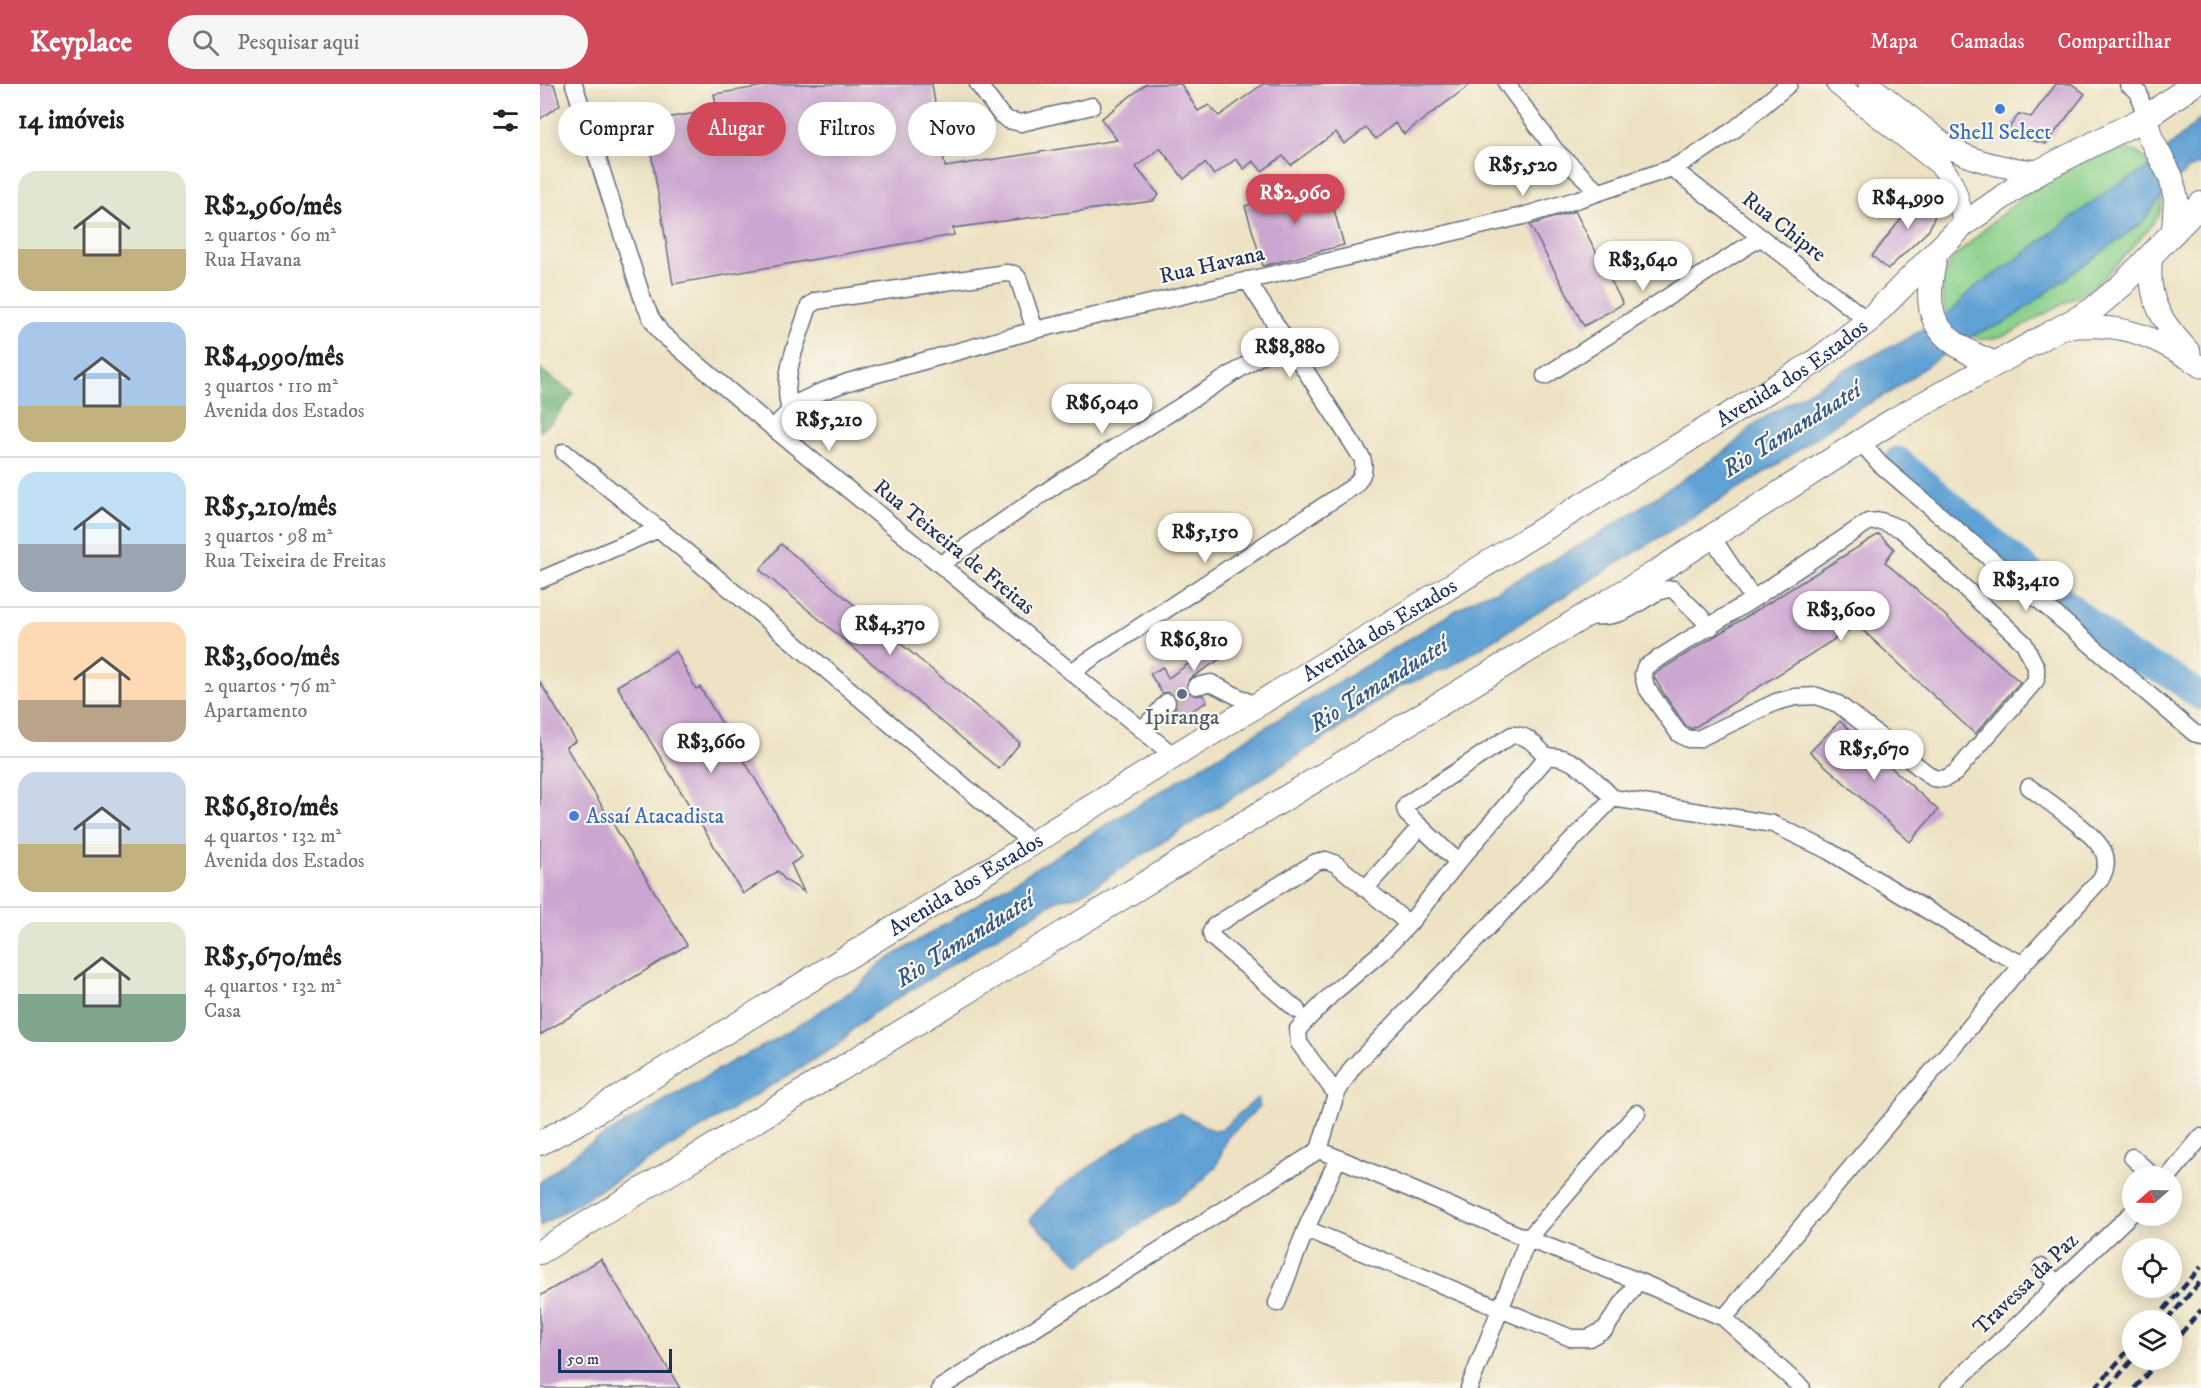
<!DOCTYPE html>
<html lang="pt">
<meta charset="utf-8">
<style>
:root{--surface:#fff;--page:#f6f6f6;--text:#222;--muted:#767676;--line:#e0e0e0;--accent:#d1495b}
body{margin:0;font-family:"IM FELL DW Pica",serif;background:var(--page);color:var(--text);height:100vh;display:flex;flex-direction:column;font-size:22px;white-space:nowrap}
*{box-sizing:border-box;margin:0}
p{font-size:20px;color:var(--muted)}
.icon{flex:none;width:33px;height:33px;fill:none;stroke:currentColor;stroke-width:2;stroke-linecap:round;stroke-linejoin:round}
.map{position:relative;flex:1;overflow:hidden}
.panel{display:flex;flex-direction:column;background:var(--surface);width:540px}
.panel>*{flex:none}
.guide{position:absolute;left:18px;top:18px;width:570px;height:54px;display:flex;gap:12px}
.needle{width:39px;rotate:250deg}
.fabs{position:absolute;left:1582px;top:1082px;display:grid;gap:12px}
.fabs a{display:grid;place-items:center;width:60px;height:60px;border-radius:50%;background:var(--surface);box-shadow:0 3px 15px #0003;font-size:30px}
.scale{position:absolute;left:18px;bottom:15px;width:114px;box-sizing:border-box;padding-left:6px;border:3px solid #1b2f5e;border-top:0;font-size:16px;line-height:21px;white-space:nowrap;color:#1b2f5e;-webkit-text-stroke:4px #fbf7ec;paint-order:stroke}
.price{position:absolute;translate:-50% -51px;padding:0 14px;border-radius:21px;background:#fff;color:#222;font-size:20px;line-height:39px;filter:drop-shadow(0 2px 3px #0008)}
.price::after{content:'';position:absolute;left:50%;top:36px;width:18px;height:14px;margin-left:-9px;background:inherit;clip-path:polygon(0 0,100% 0,50% 100%)}
.price.on{background:var(--accent);color:#fff}
ul{padding:0;list-style:none}
li{display:flex;align-items:center;gap:18px;height:150px;padding:0 18px}
li+li{border-top:2px solid var(--line)}
li span{display:grid;place-items:center;flex:none;width:168px;height:120px;border-radius:18px;color:#555}
li>.icon{margin-inline-start:auto}
span .icon{width:72px;height:72px;fill:#fffc;stroke-width:1}
li b{font-size:26px}
h2{display:flex;justify-content:space-between;align-items:center;height:72px;padding:0 18px;font-size:26px}
.chip{padding:0 21px;border-radius:27px;background:var(--surface);box-shadow:0 3px 15px #0003;font-size:21px;line-height:54px}
.chip.on{background:var(--accent);color:#fff}
header{display:flex;align-items:center;gap:36px;box-sizing:border-box;height:84px;padding:0 30px;background:var(--accent);color:#fff}
header strong{font-size:28px}
nav{display:flex;gap:33px;margin-inline-start:auto;font-size:21px}
.search{width:420px;height:54px;background:var(--page);display:flex;align-items:center;gap:15px;box-sizing:border-box;padding:0 21px;border-radius:33px;color:var(--muted);font-size:22px}
main{display:flex;flex:1;min-height:0}
.map>svg:first-child{display:block}
.green{fill:#8ad08b;stroke:#528074;stroke-width:1.5}
.forest{fill:#6fb277;stroke:#45706a;stroke-width:1.5}
.water{fill:#60a1d4;stroke:#3e6899;stroke-width:1.5}
.lines{fill:none;stroke-linecap:round;stroke-linejoin:round}
.river{stroke:#60a1d4;stroke-width:27}
.building{fill:#cba6d0}
.minor-tunnel{stroke:#c3beaf;stroke-width:16;stroke-dasharray:16 8;stroke-linecap:butt}
.minor-casing{stroke:#646e81;stroke-width:19}
.major-casing{stroke:#646e81;stroke-width:23}
.highway-casing{stroke:#646e81;stroke-width:26}
.minor{stroke:#fff;stroke-width:16}
.major{stroke:#fff;stroke-width:21}
.highway{stroke:#fff;stroke-width:24}
.rail{stroke:#1b2f5e;stroke-width:4.5;stroke-dasharray:9 4.5;stroke-linecap:butt}
.shop-dot{fill:#3f7fe0;stroke:#fbf7ec;stroke-width:2}
.service-dot{fill:#5c6f8a;stroke:#fbf7ec;stroke-width:2}
.labels{text-anchor:middle;dominant-baseline:central;stroke-width:4.5;stroke-linejoin:round;paint-order:stroke}
.shop-label{font-size:22px;fill:#366cbe;stroke:#fbf7ec}
.street-label{font-size:22px;fill:#1b2f5e;stroke:#fbf7ec}
.service-label{font-size:22px;fill:#4e5e75;stroke:#fbf7ec}
.water-label{font-size:24px;font-style:italic;fill:#335787;stroke:#fbf7ec}
</style>
<header>
<strong>Keyplace</strong>
<div class="search"><svg class="icon" aria-label="search" viewBox="0 0 24 24"><circle cx="10" cy="10" r="6"/><path d="M15 15l6 6"/></svg>Pesquisar aqui</div>
<nav><a>Mapa</a><a>Camadas</a><a>Compartilhar</a></nav>
</header>
<main>
<section class="panel">
<h2>14 imóveis<svg class="icon" aria-label="filters" viewBox="0 0 24 24"><path d="M4 7h16M4 17h16"/><circle cx="9" cy="7" r="2"/><circle cx="15" cy="17" r="2"/></svg></h2>
<ul>
<li><span style="background:linear-gradient(#dfe7d0 65%,#c2b280 0)"><svg class="icon" aria-label="home" viewBox="0 0 24 24"><path d="M3 11l9-7 9 7M6 9v11h12V9"/></svg></span><div><b>R$2,960/mês</b><p>2 quartos · 60 m²</p><p>Rua Havana</p></div></li>
<li><span style="background:linear-gradient(#a9c7e8 70%,#c2b280 0)"><svg class="icon" aria-label="home" viewBox="0 0 24 24"><path d="M3 11l9-7 9 7M6 9v11h12V9"/></svg></span><div><b>R$4,990/mês</b><p>3 quartos · 110 m²</p><p>Avenida dos Estados</p></div></li>
<li><span style="background:linear-gradient(#bfe0f5 60%,#9aa5b1 0)"><svg class="icon" aria-label="home" viewBox="0 0 24 24"><path d="M3 11l9-7 9 7M6 9v11h12V9"/></svg></span><div><b>R$5,210/mês</b><p>3 quartos · 98 m²</p><p>Rua Teixeira de Freitas</p></div></li>
<li><span style="background:linear-gradient(#ffd9b3 65%,#b9a48a 0)"><svg class="icon" aria-label="home" viewBox="0 0 24 24"><path d="M3 11l9-7 9 7M6 9v11h12V9"/></svg></span><div><b>R$3,600/mês</b><p>2 quartos · 76 m²</p><p>Apartamento</p></div></li>
<li><span style="background:linear-gradient(#c9d6e8 60%,#c2b280 0)"><svg class="icon" aria-label="home" viewBox="0 0 24 24"><path d="M3 11l9-7 9 7M6 9v11h12V9"/></svg></span><div><b>R$6,810/mês</b><p>4 quartos · 132 m²</p><p>Avenida dos Estados</p></div></li>
<li><span style="background:linear-gradient(#dfe7d0 60%,#7fa58c 0)"><svg class="icon" aria-label="home" viewBox="0 0 24 24"><path d="M3 11l9-7 9 7M6 9v11h12V9"/></svg></span><div><b>R$5,670/mês</b><p>4 quartos · 132 m²</p><p>Casa</p></div></li>
</ul>
</section>
<div class="map">
<svg width="1661" height="1304" viewBox="0 0 1661 1304">
<rect width="100%" height="100%" fill="#fbf7ec"/>
<filter id="ink" filterUnits="userSpaceOnUse"><feTurbulence type="fractalNoise" baseFrequency=".0167" numOctaves="2"/><feDisplacementMap in="SourceGraphic" scale="12" xChannelSelector="R" yChannelSelector="G"/><feConvolveMatrix kernelMatrix="1 2 1 2 8 2 1 2 1" color-interpolation-filters="sRGB"/></filter>
<filter id="wash" filterUnits="userSpaceOnUse"><feTurbulence type="fractalNoise" baseFrequency=".008" numOctaves="4" result="noise"/><feDisplacementMap in="SourceGraphic" scale="24" xChannelSelector="R" yChannelSelector="G"/><feGaussianBlur stdDeviation="1.35" result="paint"/><feColorMatrix in="noise" values="0 0 0 0 0 0 0 0 0 0 0 0 0 0 0 0 0 1.4 0 .05"/><feComposite in="paint" operator="in"/></filter>
<g filter="url(#wash)">
<rect width="100%" height="100%" fill="#ede2c3"/>
<path class="green" d="M1571 66C1595 65 1599 67 1614 84 1622 93 1624 117 1620 128 1616 140 1568 190 1556 200 1543 211 1525 219 1509 227 1491 237 1468 254 1447 255 1431 256 1407 236 1404 221 1401 209 1402 196 1407 185 1413 173 1425 163 1435 154 1477 114 1517 87 1571 66Z"/>
<path class="forest" d="M0 285 34 310 12 338 0 347Z"/>
<path class="water" d="M1661 34V80C1638 86 1616 119 1603 138L1465 239 1437 249 1395 276 1354 306 1309 330 1241 378 908 584 859 603 782 656 540 811 517 816 335 928 315 943 298 961 0 1142V1098L43 1064 193 977 230 959 321 901 338 881 941 511 957 507 1060 450 1187 366 1217 338 1305 286 1372 252 1414 225 1432 205 1466 183 1572 104 1603 87Z
M717 1014 720 1022 687 1054 676 1083 654 1104 540 1180 489 1136 518 1105 613 1039 640 1029 674 1047 681 1046Z"/>
<g class="lines">
<path class="river" d="M1358 376 1587 570 1631 591 1661 613"/>
</g>
<g id="blocks">
<path class="building" d="M0 0H14L20 21 0 35Z
M237 0H392L405 83 577 56 561 35 606 0H641L658 27 669 21 679 32 723 0H931L864 50 855 39 836 55 826 44 804 60 796 48 751 81 743 72 722 87 713 77 704 85 696 75 674 91 665 79 644 95 620 64 596 83 619 111 613 117 413 144 414 151 133 200 106 37 177 26 174 10Z
M1516 0H1532L1545 10 1506 60 1464 50 1479 30 1491 33Z
M786 98 804 161 723 182 705 122Z
M1383 107 1400 119 1389 146 1348 185 1332 172Z
M1035 127 1083 220 1044 242 990 141Z
M1339 450 1354 465 1345 478 1480 598 1435 650 1317 541 1152 645 1146 642 1126 613 1115 595 1114 590Z
M241 460 480 659 459 685 220 486Z
M684 544 696 565 649 595 646 603 648 608 653 612 663 611 667 618 637 635 633 627 637 621V614L630 608 622 609 610 590 623 583 628 594 654 576 649 567Z
M136 567 156 605 160 603 262 773 251 780 264 808 245 796 238 787 203 810 77 602Z
M0 598 36 657 26 663 147 861 0 951Z
M1300 637 1398 726 1370 758 1270 668Z
M61 1175 140 1304H0V1212Z"/>
</g>
</g>
<g filter="url(#ink)">
<use href="#blocks" fill-opacity="0" stroke="#646e81" stroke-width="1.5"/>
<g class="lines">
<path class="minor-tunnel" d="M627 618 656 602"/>
<g class="minor-casing">
<path id="minor" d="M34 0 103 216 111 234 121 249 233 344 634 672
M438 0 461 31 468 36 481 39 552 22
M967 0 1015 66 1059 108
M1588 0 1599 9 1605 34
M1132 84 1328 237
M1005 292 1221 153
M250 327C240 292 259 255 269 222L276 217 466 189 474 190 478 194 495 246
M233 344 259 318 278 309 308 298 495 246 983 132 1039 115 1132 84 1153 73 1195 45 1249 0
M1320 357 1340 380 1654 649 1661 651
M24 368 119 445 493 760
M1341 437 1361 445 1484 559 1496 583V596L1415 689 1404 695 1393 694 1298 620 1277 612 1255 613 1236 618 1158 655H1148L1139 650 1106 603 1103 591 1105 583 1213 515 1328 438Z
M1172 453 1213 515
M401 480 517 400 746 256
M0 496 119 445
M1046 533C1059 532 1073 533 1085 527 1101 520 1116 504 1133 505L1171 543
M531 588 814 402C822 394 826 385 822 374L707 196
M656 602 671 599 716 622
M603 645 627 618
M918 778 867 730 865 724 867 720 972 651C988 650 996 662 1007 673
M825 805 880 743
M757 926 672 853 671 848 674 842 776 778 786 776 796 780 869 840
M796 1010 759 959 758 945 792 910 844 866 869 840 918 778 1007 673C1033 669 1055 697 1073 714
M779 1066 988 1155 1098 1197 1184 1234 1262 1304
M1592 1073 1613 1092
M798 1074 766 1145 1031 1254H1049L1065 1245 1098 1197
M1629 1092 1661 1053
M1501 1183 1517 1200
M737 1219 766 1145
M1184 1234 1483 880
M400 1304 779 1066 796 1010 812 984 1073 714 1233 740 1287 766 1455 867 1483 880 1560 796C1565 788 1568 779 1564 769 1557 750 1507 717 1489 703
M929 1304 988 1155 1097 1029
M1409 1304 1484 1235 1517 1200 1593 1128"/>
</g>
<g class="major-casing">
<path id="major" d="M1297 0 1400 81C1416 98 1419 119 1424 140
M1329 0 1407 62C1436 79 1467 85 1500 87
M1612 171C1606 217 1621 236 1650 268
M1523 244C1536 243 1549 242 1561 243 1598 244 1632 263 1661 283"/>
</g>
<g class="highway-casing">
<g id="highway">
<path d="M1605 34 1611 55 1631 93 1636 115 1634 148"/>
<path d="M1396 168C1381 233 1392 254 1453 279"/>
<path id="s1" d="M0 1059 39 1038 1275 278 1328 237 1424 140 1500 87 1605 34 1654 0"/>
<path d="M0 1168 1115 489 1354 336 1551 227 1582 201 1661 120"/>
</g>
</g>
<use href="#minor" class="minor"/>
<use href="#major" class="major"/>
<use href="#highway" class="highway"/>
<path class="rail" d="M1615 1236 1661 1183
M1627 1236 1661 1197
M1632 1260 1661 1226
M1555 1304 1593 1261
M1568 1304 1593 1275
M1595 1304 1620 1275"/>
</g>
</g>
<g class="shop-dot">
<circle cx="1460" cy="25" r="6"/>
<circle cx="34" cy="732" r="6"/>
</g>
<circle class="service-dot" cx="642" cy="610" r="6"/>
<g class="labels">
<g class="shop-label">
<text x="1460" y="48">Shell Select</text>
<text x="46" y="732" text-anchor="start">Assaí Atacadista</text>
</g>
<g class="street-label">
<text transform="translate(1244 143) rotate(38)">Rua Chipre</text>
<text transform="translate(672 181) rotate(-13)">Rua Havana</text>
<text stroke="none"><textPath href="#s1" startOffset="1470">Avenida dos Estados</textPath></text>
<text transform="translate(414 463) rotate(39)">Rua Teixeira de Freitas</text>
<text stroke="none"><textPath href="#s1" startOffset="984">Avenida dos Estados</textPath></text>
<text stroke="none"><textPath href="#s1" startOffset="498">Avenida dos Estados</textPath></text>
<text transform="translate(1486 1200) rotate(-44)">Travessa da Paz</text>
</g>
<g class="service-label">
<text x="642" y="633">Ipiranga</text>
</g>
<g class="water-label">
<text transform="translate(1252 346) rotate(-32)">Rio Tamanduateí</text>
<text transform="translate(839 601) rotate(-32)">Rio Tamanduateí</text>
<text transform="translate(425 856) rotate(-32)">Rio Tamanduateí</text>
</g>
</g>
</svg>
<div class="fabs">
<a><svg class="needle" viewBox="-14 -14 28 28"><path d="M0-13l5 13h-10z" fill="#e53935"/><path d="M0 13l5-13h-10z" fill="#767676"/></svg></a>
<a><svg class="icon" aria-label="locate" viewBox="0 0 24 24"><circle cx="12" cy="12" r="6"/><path d="M12 2v4M12 18v4M2 12h4M18 12h4"/></svg></a>
<a><svg class="icon" aria-label="layers" viewBox="0 0 24 24"><path d="M12 4l9 5-9 5-9-5zM3 14l9 5 9-5"/></svg></a>
</div>
<div class="scale">50 m</div>
<b class="price" style="left:983px;top:113px">R$5,520</b>
<b class="price on" style="left:755px;top:141px">R$2,960</b>
<b class="price" style="left:1368px;top:146px">R$4,990</b>
<b class="price" style="left:1103px;top:208px">R$3,640</b>
<b class="price" style="left:750px;top:295px">R$8,880</b>
<b class="price" style="left:562px;top:351px">R$6,040</b>
<b class="price" style="left:289px;top:368px">R$5,210</b>
<b class="price" style="left:665px;top:480px">R$5,150</b>
<b class="price" style="left:1486px;top:528px">R$3,410</b>
<b class="price" style="left:1301px;top:558px">R$3,600</b>
<b class="price" style="left:350px;top:572px">R$4,370</b>
<b class="price" style="left:654px;top:588px">R$6,810</b>
<b class="price" style="left:171px;top:690px">R$3,660</b>
<b class="price" style="left:1334px;top:697px">R$5,670</b>
<div class="guide">
<a class="chip">Comprar</a>
<a class="chip on">Alugar</a>
<a class="chip">Filtros</a>
<a class="chip">Novo</a>
</div>
</div>
</main>
